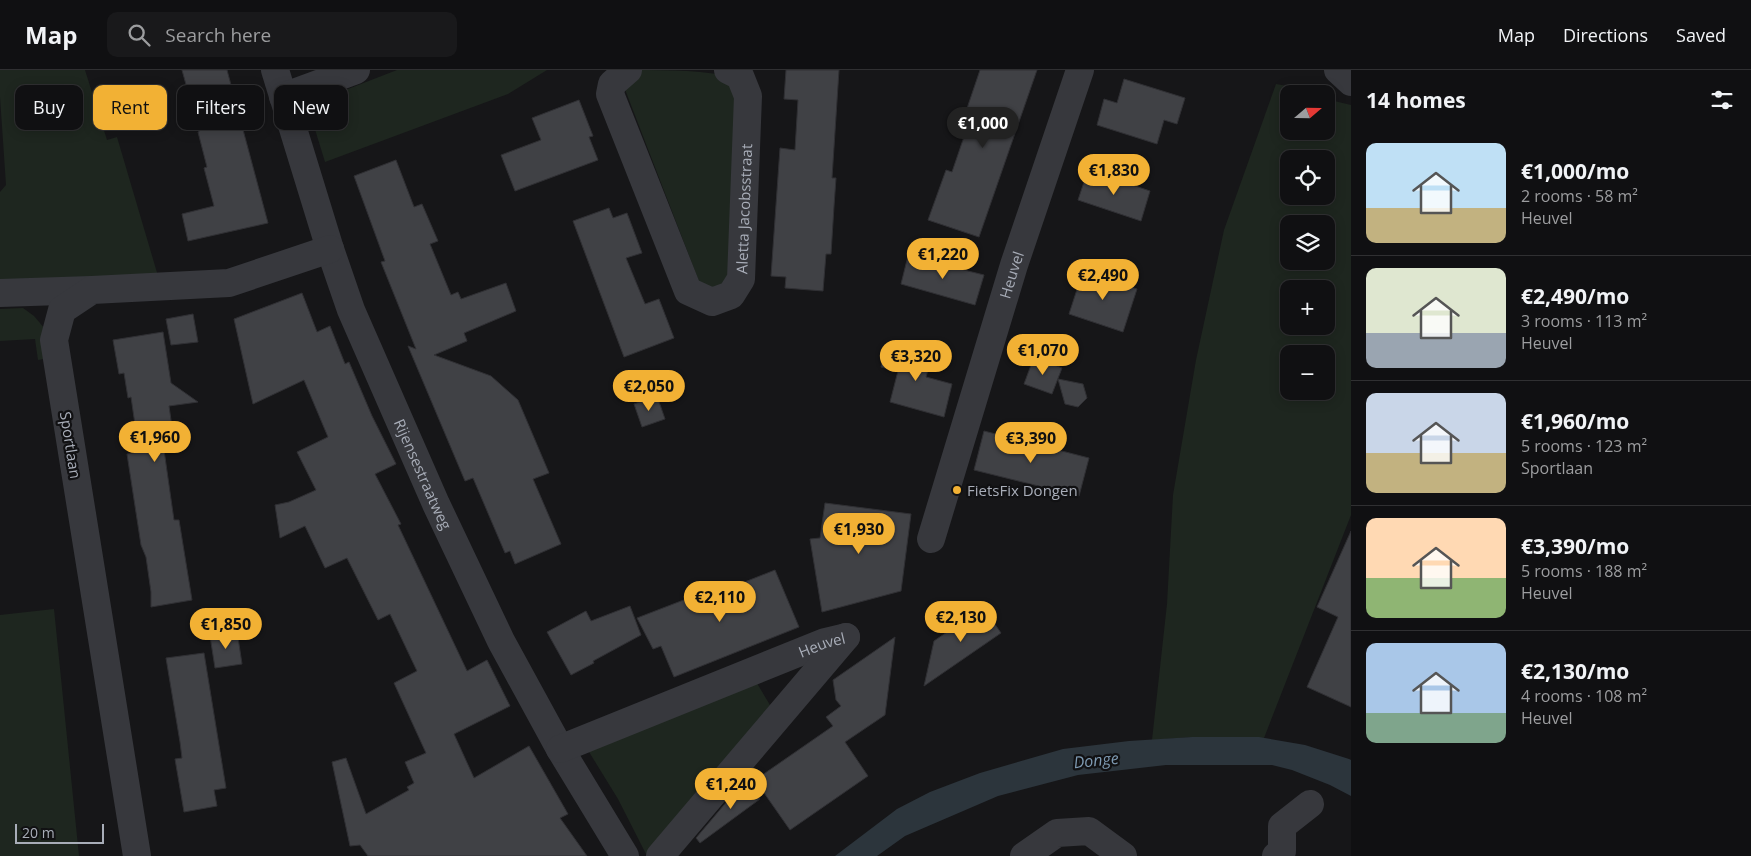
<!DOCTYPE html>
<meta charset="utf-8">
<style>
:root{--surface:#101012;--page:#19191b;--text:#f1f3f6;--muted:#9c9d9f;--line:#303032;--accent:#f2b134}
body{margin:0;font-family:"Open Sans",sans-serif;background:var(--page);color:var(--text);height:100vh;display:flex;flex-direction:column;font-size:19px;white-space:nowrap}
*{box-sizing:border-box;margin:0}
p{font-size:16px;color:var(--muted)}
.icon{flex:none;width:28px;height:28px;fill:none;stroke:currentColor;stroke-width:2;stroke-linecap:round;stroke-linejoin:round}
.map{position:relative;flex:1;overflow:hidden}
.details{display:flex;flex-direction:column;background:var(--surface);width:400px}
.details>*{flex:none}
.top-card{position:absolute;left:15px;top:15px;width:475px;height:45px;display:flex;gap:10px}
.needle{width:32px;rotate:70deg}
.controls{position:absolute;left:1280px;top:15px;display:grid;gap:10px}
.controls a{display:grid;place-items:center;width:55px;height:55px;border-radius:10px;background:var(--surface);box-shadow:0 2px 12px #0003,0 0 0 1px var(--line);font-size:25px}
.scale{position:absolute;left:15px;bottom:12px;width:89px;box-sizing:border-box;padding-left:5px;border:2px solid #a8adb8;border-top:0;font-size:14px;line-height:18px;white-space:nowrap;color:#a8adb8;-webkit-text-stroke:4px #111113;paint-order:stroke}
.price{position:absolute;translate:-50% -42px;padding:0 11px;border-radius:18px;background:var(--accent);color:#111;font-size:16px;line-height:32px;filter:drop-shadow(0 1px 2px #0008)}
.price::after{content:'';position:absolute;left:50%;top:30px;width:15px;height:11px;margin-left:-8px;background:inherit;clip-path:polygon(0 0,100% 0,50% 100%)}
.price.active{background:#222;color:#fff}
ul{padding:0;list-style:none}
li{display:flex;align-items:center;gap:15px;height:125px;padding:0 15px}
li+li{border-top:1px solid var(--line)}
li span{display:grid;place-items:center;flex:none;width:140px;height:100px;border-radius:10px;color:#555}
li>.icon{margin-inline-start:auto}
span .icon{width:60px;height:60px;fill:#fffc;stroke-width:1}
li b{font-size:21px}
h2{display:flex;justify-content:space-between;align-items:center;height:60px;padding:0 15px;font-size:21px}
.chip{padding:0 18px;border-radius:10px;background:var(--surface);box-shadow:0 2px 12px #0003,0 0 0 1px var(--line);font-size:18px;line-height:45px}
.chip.active{background:var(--accent);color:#111}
header{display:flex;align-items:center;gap:30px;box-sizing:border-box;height:70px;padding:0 25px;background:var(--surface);border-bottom:1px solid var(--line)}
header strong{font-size:24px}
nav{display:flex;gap:28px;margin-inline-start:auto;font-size:18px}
.search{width:350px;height:45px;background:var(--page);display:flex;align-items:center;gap:12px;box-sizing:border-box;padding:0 18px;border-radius:10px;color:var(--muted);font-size:19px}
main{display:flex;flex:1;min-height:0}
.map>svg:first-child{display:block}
.green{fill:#1e261f;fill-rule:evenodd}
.water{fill:#2c353c}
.building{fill:#404145;stroke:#303034}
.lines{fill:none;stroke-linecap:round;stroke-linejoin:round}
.minor{stroke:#37383d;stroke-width:28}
.poi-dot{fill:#f2b134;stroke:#111113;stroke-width:2}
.labels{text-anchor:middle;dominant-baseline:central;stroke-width:4.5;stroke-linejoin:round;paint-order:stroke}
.street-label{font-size:15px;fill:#a8adb8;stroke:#111113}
.poi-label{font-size:15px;fill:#a8adb8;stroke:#111113;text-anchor:start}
.water-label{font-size:16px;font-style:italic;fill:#7f9bb3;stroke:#111113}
</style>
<header>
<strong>Map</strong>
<div class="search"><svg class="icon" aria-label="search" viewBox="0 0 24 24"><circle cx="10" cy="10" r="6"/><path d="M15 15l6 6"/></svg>Search here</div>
<nav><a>Map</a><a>Directions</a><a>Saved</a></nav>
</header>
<main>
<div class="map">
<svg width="1351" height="786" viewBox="0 0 1351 786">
<rect width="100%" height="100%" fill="#161618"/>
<path class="green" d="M0 0H85L107 70 117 67 158 206 0 211V122L6 115 0 27Z
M397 0H547L508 24 325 92 310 43V36L312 33Z
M636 0C669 0 706 0 737 8L728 206 724 222 700 214 621 9Z
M1276 14 1287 16 1311 24H1289V61H1326V29L1351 35V445L1264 668 1192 667 1152 670 1167 534 1173 425 1196 290 1224 160ZM1289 89H1326V126H1289ZM1289 154H1326V191H1289ZM1289 219H1326V256H1289ZM1289 284H1326V321H1289Z
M23 238 34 246 45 259 44 289 38 290 35 269 0 271V239Z
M54 539 79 786H0V545Z
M755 610 773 640 646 784 618 729 586 677Z"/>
<path class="water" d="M1192 667H1259L1305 675 1349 689 1351 690V726L1330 715 1292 700 1272 695H1166L1078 705 998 726 905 766 877 786H835L897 739 930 722 980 703 1063 679 1129 671Z"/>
<path class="building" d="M182 0H227L268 153 188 171 182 144 214 136 204 98 207 97 198 62H199Z
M786 0H839L832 108H836L834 136 831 184H826L823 221 785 218 786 207 771 206 780 78 795 80 798 30 784 29Z
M980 0H1037L979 167 928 150 946 100 952 102 967 58 961 56Z
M1124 9 1185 28 1177 54 1164 50 1157 74 1097 55 1104 29 1117 33Z
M579 30 593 66 589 67 598 90 515 121 501 85 541 70 532 48Z
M396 90 414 137 422 134 438 171 430 174 451 225 458 222 461 229 506 213 516 241 464 263 467 271 434 285 491 306 518 330 549 403 533 409 561 474 515 494 510 481 505 483 473 408 465 411 408 276 416 279 381 192 385 191 354 106Z
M1088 100 1150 121 1141 151 1078 130Z
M609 138 613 148 627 143 642 183 626 188 645 234 659 229 674 268 624 287 573 151Z
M908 186 984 205 975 235 901 214Z
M1083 201 1137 219 1123 262 1069 244Z
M302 223 317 262 330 256 345 294 349 292 372 346 396 394 375 404 401 454 398 455 467 601 487 590 510 636 454 664 474 708 529 676 568 744 560 748 587 786H368L360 775 350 776 332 692 346 688 366 744 409 720 407 717 414 713 405 692 426 683 394 613 417 601 390 544 378 550 347 488 325 498 305 456 280 468 275 435 289 432 316 420 297 382 328 367 304 310 253 334 234 249Z
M193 244 198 272 171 275 166 249Z
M163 262 171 313 198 332 169 336 175 378 164 380 174 450H179L192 530 151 537V522L146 487 141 475 127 384 139 382 131 327 128 328 124 303 119 304 113 270Z
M887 274 932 286 926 307 952 314 944 347 890 332 898 301 881 297Z
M1034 287 1062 298 1052 324 1024 314Z
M1058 309 1083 314 1087 328 1078 337 1065 334Z
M657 326 665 349 642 357 634 334Z
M984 361 1089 388 1079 426 974 400Z
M825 433 911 444 901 521 822 542 810 469 820 468Z
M1351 461V637L1307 617 1338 547 1317 537Z
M775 500 799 557 674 607 661 576 653 579 637 548 720 516 722 521Z
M630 536 641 565 593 591 594 593 571 605 547 562 586 541 591 551Z
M983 537 1001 563 924 616 934 571Z
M237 561 242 594 215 598 210 566Z
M895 567 885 645 845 672 868 706 790 760 755 710 833 656 826 647 841 636 836 630 833 610Z
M204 583 226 718 214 720 217 736 184 742 175 689 182 688 180 672 166 588Z
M746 709 760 729 700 773 696 768Z"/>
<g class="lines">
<g class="minor">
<path id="s1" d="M275 0 330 179 351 240 436 434 501 571 560 679 625 786"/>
<path id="s2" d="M628 0 612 14 610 24 688 221 712 232 731 225 741 209 748 26 740 6 728 0"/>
<path d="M1338 0 1351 12"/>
<path d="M283 27 356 0"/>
<path d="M0 223 92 220"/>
<path id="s3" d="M931 469 1014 195 1080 0"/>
<path id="s4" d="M560 679 825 572 846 567"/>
<path d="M137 786 54 270 62 240 92 220 229 213 330 179"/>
<path d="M660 786 846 567"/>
<path d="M1024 786 1057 763 1089 761 1123 786"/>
<path d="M1276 786 1282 781V756L1310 734"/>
</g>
</g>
<circle class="poi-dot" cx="957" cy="420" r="5"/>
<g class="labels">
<g class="street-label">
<text stroke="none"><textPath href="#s2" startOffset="379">Aletta Jacobsstraat</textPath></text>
<text stroke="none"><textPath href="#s3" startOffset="276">Heuvel</textPath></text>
<text transform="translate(71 375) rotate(81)">Sportlaan</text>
<text stroke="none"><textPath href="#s1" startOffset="431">Rijensestraatweg</textPath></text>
<text stroke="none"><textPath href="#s4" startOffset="282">Heuvel</textPath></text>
</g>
<g class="poi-label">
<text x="967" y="420">FietsFix Dongen</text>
</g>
<g class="water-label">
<text transform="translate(1096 690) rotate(-6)">Donge</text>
</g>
</g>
</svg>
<div class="controls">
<a><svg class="needle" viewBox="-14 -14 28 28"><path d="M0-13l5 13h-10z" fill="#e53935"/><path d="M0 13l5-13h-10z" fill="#9c9d9f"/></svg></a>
<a><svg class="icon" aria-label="locate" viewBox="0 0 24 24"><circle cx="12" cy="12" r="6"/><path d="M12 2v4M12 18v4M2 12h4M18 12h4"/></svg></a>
<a><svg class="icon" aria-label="layers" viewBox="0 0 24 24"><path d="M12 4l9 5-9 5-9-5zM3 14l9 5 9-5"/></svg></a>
<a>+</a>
<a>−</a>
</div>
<div class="scale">20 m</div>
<b class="price active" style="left:983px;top:79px">€1,000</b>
<b class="price" style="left:1114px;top:126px">€1,830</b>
<b class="price" style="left:943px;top:210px">€1,220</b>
<b class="price" style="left:1103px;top:231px">€2,490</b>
<b class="price" style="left:1043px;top:306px">€1,070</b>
<b class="price" style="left:916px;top:312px">€3,320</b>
<b class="price" style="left:649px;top:342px">€2,050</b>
<b class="price" style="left:155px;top:393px">€1,960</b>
<b class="price" style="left:1031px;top:394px">€3,390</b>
<b class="price" style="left:859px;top:485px">€1,930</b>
<b class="price" style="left:720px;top:553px">€2,110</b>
<b class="price" style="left:961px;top:573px">€2,130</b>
<b class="price" style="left:226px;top:580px">€1,850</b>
<b class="price" style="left:731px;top:740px">€1,240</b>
<div class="top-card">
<a class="chip">Buy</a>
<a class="chip active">Rent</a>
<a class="chip">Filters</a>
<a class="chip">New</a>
</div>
</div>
<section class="details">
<h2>14 homes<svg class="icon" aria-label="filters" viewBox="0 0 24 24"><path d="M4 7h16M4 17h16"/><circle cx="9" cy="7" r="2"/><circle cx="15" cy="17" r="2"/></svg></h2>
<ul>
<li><span style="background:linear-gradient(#bfe0f5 65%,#c2b280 0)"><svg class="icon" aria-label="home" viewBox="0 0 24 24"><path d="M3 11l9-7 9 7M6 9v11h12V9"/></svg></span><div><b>€1,000/mo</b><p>2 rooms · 58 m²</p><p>Heuvel</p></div></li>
<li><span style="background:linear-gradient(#dfe7d0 65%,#9aa5b1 0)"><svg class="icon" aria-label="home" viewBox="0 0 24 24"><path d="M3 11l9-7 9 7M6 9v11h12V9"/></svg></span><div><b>€2,490/mo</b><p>3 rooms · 113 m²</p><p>Heuvel</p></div></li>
<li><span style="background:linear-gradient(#c9d6e8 60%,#c2b280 0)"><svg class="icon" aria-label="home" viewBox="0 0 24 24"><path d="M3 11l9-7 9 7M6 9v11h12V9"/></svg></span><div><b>€1,960/mo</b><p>5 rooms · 123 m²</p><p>Sportlaan</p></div></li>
<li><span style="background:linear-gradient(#ffd9b3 60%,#8fb573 0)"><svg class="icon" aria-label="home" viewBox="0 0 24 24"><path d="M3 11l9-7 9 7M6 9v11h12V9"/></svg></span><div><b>€3,390/mo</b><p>5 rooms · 188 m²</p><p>Heuvel</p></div></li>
<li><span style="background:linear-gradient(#a9c7e8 70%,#7fa58c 0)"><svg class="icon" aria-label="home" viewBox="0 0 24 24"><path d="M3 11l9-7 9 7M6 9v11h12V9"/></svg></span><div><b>€2,130/mo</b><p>4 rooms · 108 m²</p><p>Heuvel</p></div></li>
</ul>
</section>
</main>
